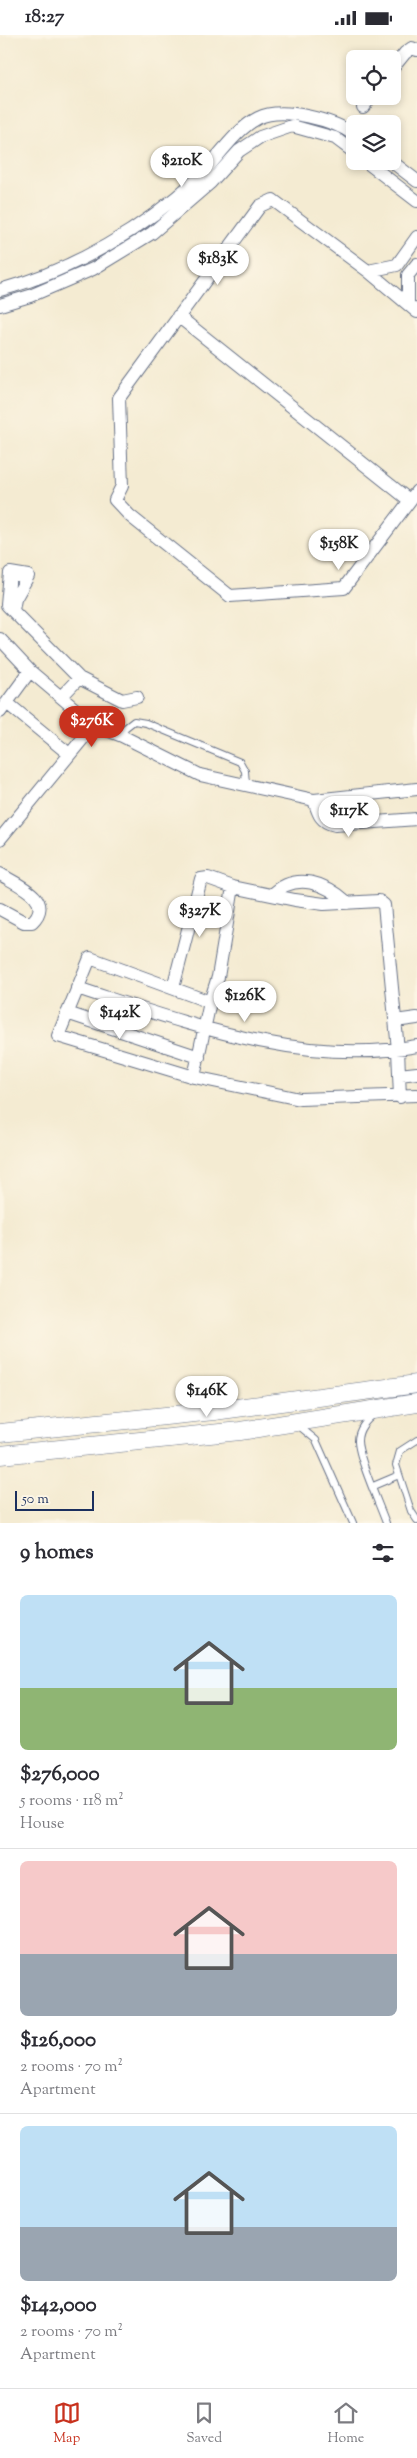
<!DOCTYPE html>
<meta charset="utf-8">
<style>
:root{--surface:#fff;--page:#f2f2f3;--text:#2b2b33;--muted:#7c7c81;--line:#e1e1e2;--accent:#c8321e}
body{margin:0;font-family:"Sorts Mill Goudy",serif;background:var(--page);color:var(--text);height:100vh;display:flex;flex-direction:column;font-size:19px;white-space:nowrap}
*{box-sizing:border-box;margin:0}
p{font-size:16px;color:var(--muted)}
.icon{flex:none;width:28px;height:28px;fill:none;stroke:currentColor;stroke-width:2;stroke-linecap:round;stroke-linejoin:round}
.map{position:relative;height:1488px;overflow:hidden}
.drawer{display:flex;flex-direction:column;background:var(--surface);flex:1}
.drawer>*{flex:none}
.tools{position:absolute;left:346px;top:15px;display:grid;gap:10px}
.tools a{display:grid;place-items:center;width:55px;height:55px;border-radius:8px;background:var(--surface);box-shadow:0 2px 8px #0003;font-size:25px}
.scale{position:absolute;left:15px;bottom:12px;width:79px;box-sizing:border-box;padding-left:5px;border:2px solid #1b2f5e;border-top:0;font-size:14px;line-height:18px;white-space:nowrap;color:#1b2f5e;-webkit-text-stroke:4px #fcf5e5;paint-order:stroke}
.price{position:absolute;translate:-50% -42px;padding:0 11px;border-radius:18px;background:#fff;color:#222;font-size:16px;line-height:32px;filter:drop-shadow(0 1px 2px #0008)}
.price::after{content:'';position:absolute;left:50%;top:30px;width:15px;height:11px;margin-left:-8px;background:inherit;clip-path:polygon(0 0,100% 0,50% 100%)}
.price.active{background:var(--accent);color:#fff}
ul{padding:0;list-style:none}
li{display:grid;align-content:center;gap:10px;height:265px;padding:0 20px}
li+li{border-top:1px solid var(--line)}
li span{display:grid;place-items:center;height:155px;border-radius:8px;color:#555}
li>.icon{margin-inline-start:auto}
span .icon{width:90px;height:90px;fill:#fffc;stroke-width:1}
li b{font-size:21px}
h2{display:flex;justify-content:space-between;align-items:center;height:60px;padding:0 20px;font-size:21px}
.status{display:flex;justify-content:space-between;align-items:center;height:35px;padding:0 25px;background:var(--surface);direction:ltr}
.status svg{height:14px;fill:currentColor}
.tab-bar{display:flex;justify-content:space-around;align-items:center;height:70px;border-top:1px solid var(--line);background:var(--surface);font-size:14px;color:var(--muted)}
.tab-bar a{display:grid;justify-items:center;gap:2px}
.tab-bar .active{color:var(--accent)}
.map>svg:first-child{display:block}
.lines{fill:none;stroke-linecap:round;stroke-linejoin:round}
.service-casing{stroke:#677187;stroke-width:8}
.minor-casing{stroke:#677187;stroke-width:14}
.secondary-casing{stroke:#677187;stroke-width:19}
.service{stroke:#fff;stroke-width:6}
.minor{stroke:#fff;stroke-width:12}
.secondary{stroke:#fff;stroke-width:18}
</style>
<div class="status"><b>18:27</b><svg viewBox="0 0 49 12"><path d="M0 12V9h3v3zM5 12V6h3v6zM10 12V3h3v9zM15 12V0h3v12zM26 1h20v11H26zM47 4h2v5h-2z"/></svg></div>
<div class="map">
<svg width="417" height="1488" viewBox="0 0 417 1488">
<rect width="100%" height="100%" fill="#fcf5e5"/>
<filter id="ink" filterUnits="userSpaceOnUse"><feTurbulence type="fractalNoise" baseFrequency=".02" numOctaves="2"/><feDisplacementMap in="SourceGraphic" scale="10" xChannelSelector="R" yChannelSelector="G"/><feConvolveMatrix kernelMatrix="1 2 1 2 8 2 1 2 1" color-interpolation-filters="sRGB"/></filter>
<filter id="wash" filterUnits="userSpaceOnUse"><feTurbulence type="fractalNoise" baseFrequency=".0096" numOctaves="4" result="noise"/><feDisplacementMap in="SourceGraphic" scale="20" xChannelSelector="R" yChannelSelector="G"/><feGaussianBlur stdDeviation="1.12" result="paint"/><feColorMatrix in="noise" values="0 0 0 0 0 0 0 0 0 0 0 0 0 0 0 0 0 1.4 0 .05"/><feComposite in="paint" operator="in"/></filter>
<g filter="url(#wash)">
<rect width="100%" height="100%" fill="#f4ebd2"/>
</g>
<g filter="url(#ink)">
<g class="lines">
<g class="service-casing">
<path id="service" d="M122 701 125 693 134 686 146 688 240 727 245 736 246 750
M374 1379C366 1386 358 1394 358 1406 358 1422 379 1469 386 1488
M299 1391 316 1405 353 1488
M417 1405 400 1416 396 1430 411 1476 417 1485
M373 1451 399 1440"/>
</g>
<g class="minor-casing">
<path id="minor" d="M392 34 405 18 412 13 417 15
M363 72 372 61
M365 126 417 166
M391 126 417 146
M368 236 397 230 417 202
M0 255C73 235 144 194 199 142 216 125 236 94 258 83 283 71 334 85 355 100
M408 269V240L417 229
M0 270 30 261 93 234 152 198 210 148 239 116 260 102 292 91 335 103 355 118
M417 277 368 236 273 165 260 171 119 363 122 451 115 465 130 481 230 561 344 553 417 456
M178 281 409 465
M13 575 15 564 28 541 10 538 7 570 79 643
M0 604 30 636 94 690 122 701 200 740 314 765 417 754
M61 662 79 643 122 665 137 662
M7 668 69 719
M0 677 30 636
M314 765C318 778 320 787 335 790L417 784
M0 804 94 690
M0 839C16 849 56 864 32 887H24L0 874
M233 852 218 942 210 967 194 1042 300 1064 417 1060
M272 860C296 836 326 848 348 868
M77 953C186 988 302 1032 417 1011
M173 953 201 844 208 843 233 852 295 865 324 869 379 866 384 870 398 1015 400 1062
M67 978 199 1022
M395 986 417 983
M399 1040 417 1038
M194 1042 58 1001 90 923 210 967"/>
</g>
<g class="secondary-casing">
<path id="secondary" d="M0 1398 214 1376 417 1349
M0 1420 240 1396 417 1368"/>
</g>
<use href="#service" class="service"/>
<use href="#minor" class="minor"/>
<use href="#secondary" class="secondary"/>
</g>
</g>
</svg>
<div class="tools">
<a><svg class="icon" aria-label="locate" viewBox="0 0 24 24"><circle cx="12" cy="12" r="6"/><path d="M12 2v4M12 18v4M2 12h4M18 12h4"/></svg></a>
<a><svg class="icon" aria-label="layers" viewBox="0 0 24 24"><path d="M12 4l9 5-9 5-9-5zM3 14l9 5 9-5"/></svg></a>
</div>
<div class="scale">50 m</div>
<b class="price" style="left:182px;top:153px">$210K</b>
<b class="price" style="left:218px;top:251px">$183K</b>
<b class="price" style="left:339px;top:536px">$158K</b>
<b class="price active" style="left:92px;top:713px">$276K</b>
<b class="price" style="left:349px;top:803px">$117K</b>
<b class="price" style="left:200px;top:903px">$327K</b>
<b class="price" style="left:245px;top:988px">$126K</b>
<b class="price" style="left:120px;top:1005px">$142K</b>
<b class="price" style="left:207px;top:1383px">$146K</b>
</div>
<section class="drawer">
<h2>9 homes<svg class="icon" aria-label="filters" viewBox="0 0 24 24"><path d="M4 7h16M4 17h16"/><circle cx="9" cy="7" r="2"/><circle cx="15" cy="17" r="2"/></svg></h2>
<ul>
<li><span style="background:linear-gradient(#bfe0f5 60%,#8fb573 0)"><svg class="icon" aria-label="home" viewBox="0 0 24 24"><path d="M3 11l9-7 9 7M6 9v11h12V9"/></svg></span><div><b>$276,000</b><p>5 rooms · 118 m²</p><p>House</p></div></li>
<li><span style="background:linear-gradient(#f6c9c9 60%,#9aa5b1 0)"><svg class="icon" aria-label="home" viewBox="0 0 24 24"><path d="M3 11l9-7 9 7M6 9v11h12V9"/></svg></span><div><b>$126,000</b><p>2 rooms · 70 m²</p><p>Apartment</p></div></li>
<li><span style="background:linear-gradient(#bfe0f5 65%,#9aa5b1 0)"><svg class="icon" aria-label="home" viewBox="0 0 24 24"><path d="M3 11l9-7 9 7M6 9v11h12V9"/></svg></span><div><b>$142,000</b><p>2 rooms · 70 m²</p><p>Apartment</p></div></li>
</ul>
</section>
<nav class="tab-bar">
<a class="active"><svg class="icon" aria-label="map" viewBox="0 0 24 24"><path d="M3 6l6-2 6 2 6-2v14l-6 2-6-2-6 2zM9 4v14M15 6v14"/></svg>Map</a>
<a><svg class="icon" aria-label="saved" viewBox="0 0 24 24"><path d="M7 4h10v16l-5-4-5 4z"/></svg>Saved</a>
<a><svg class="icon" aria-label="home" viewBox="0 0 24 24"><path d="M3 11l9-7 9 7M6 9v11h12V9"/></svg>Home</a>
</nav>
